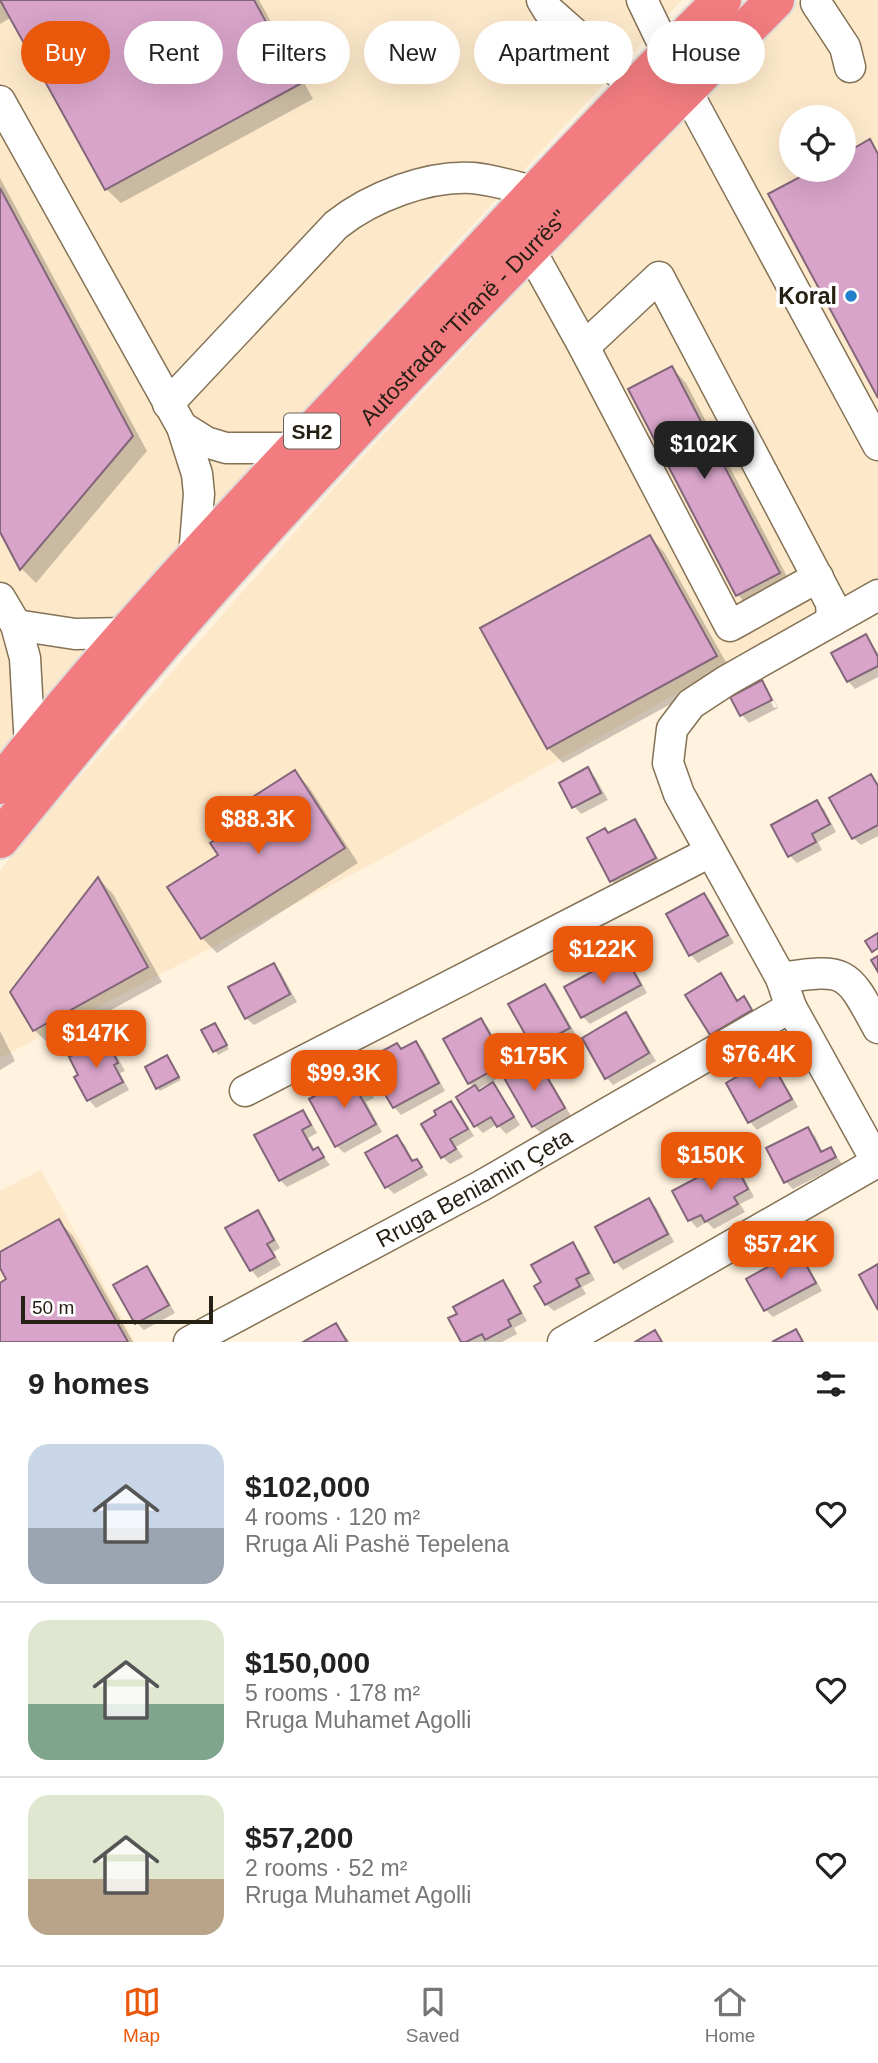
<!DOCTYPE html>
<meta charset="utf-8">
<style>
:root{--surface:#fff;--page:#f2f2f2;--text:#222;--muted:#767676;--line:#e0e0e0;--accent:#ea580c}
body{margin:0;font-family:Helvetica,sans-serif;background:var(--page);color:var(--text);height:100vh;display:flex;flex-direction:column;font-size:26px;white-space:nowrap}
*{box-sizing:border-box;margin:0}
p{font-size:23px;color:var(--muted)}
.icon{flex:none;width:38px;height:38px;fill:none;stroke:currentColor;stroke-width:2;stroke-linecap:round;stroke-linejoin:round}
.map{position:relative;height:1342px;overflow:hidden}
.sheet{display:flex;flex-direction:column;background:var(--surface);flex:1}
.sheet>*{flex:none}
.top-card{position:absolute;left:21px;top:21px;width:836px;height:63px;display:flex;gap:14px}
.fabs{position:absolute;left:779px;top:105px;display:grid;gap:14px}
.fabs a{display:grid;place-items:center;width:77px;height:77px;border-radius:50%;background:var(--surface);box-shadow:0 7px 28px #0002;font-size:35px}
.scale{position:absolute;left:21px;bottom:18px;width:192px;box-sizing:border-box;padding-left:7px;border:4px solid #272014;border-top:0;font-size:19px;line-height:24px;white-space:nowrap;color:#272014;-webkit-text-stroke:5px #fff;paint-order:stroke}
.price{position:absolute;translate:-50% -60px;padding:0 16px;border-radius:14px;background:var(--accent);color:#fff;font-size:23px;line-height:46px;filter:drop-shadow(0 2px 4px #0008)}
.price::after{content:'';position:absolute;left:50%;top:42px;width:21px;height:16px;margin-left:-10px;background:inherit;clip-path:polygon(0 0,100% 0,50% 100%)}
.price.on{background:#222;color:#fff}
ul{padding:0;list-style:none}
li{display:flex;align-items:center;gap:21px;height:175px;padding:0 28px}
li+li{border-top:2px solid var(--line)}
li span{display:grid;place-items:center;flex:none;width:196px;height:140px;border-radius:21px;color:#555}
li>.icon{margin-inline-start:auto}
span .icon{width:84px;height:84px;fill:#fffc;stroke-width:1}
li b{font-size:30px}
h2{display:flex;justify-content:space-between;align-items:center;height:84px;padding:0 28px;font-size:30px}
.chip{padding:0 24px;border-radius:32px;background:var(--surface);box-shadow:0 7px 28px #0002;font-size:24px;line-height:63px}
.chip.on{background:var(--accent);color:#fff}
.menu{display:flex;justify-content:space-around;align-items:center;height:98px;border-top:2px solid var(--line);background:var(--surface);font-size:19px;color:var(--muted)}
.menu a{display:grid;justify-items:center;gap:4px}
.menu .on{color:var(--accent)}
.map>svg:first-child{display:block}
.built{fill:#fde9ca;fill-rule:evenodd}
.shadow{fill:#0003}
.building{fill:#d8a4c9;stroke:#83667a;stroke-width:2}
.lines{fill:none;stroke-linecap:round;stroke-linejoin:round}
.minor-casing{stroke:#847255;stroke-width:33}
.highway-casing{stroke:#dcdbd9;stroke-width:42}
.minor{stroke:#fff;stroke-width:30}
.highway{stroke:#f27c80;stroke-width:38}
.poi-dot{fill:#2280cd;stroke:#fff;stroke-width:2.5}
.labels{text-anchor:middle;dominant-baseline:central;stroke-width:7;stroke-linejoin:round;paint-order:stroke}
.shield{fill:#fff;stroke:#68635a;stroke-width:2}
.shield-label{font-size:21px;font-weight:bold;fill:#272014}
.poi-label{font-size:23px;font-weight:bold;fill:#272014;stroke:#fff;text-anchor:end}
.street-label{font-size:23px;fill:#272014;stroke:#fff}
</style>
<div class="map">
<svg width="878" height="1342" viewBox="0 0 878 1342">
<rect width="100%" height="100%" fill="#fff2df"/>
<path class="built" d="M0 0H682L493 203 152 578 0 759Z
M798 0H878V581L387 856 0 1058V871L17 848 341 480 671 128ZM791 117H844V170H791Z
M41 1170 135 1342H0V1191Z"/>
<path class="shadow" d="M0 0H259L313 99 121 203 106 189 12 17 0 24Z
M0 178 147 451 36 583 22 569 0 529Z
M672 368 686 383 793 588 752 610 738 595Z
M650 537 664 552 731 671 563 763 548 748 482 628Z
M866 637 878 653V677L855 689 848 681Z
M761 682 768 689H764L774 708 778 707 768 690 778 708 749 723 742 715 732 698Z
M588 769 595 777 608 800 581 814 574 806Z
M294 772 309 787 358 863 217 953 202 938 220 856Z
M871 776 878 783V836L861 845 853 838Z
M816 802 824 809 836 832 818 842 822 850 797 863 790 856Z
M635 821 642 829 662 866 619 889 612 881 589 839 609 835Z
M99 879 113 894 162 982 49 1044 34 1030Z
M704 895 711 902 734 943 698 963 691 955 668 915Z
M623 956 631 963 647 993 590 1024 583 1017Z
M273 965 281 973 297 1002 254 1025 246 1018Z
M720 976 739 1002 744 999 758 1018 718 1042 711 1034Z
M545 986 552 993 576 1035 542 1054 534 1047Z
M626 1014 633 1022 656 1061 613 1085 606 1077Z
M481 1020 488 1027 512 1071 478 1089 481 1092 493 1085 500 1092 520 1125 506 1134 497 1124 483 1133 476 1126 474 1088 469 1083Z
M215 1025 229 1049 218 1055 204 1031Z
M0 1031 15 1061 0 1070Z
M100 1042 116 1054 125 1071 120 1073 129 1090 96 1108 89 1100 77 1078Z
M416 1043 423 1050 445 1091 401 1115 394 1107 402 1051Z
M167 1058 181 1080 160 1091 157 1088Z
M769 1061 776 1068 798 1107 757 1130 750 1122 728 1084Z
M537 1062 544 1069 571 1116 541 1133 533 1126Z
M357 1074 365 1082 374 1098 366 1102 382 1132 344 1153 337 1146Z
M451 1103 458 1110 474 1136 456 1147 463 1157 450 1164 443 1157 438 1115Z
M302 1112 310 1120 317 1133 308 1138 315 1150 318 1149 330 1165 287 1187 280 1180Z
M807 1129 815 1136 823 1153 831 1149 842 1164 793 1189 786 1182Z
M397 1137 405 1145 414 1162 417 1161 428 1175 394 1194 386 1186Z
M732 1161 739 1168 754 1197 740 1204 745 1212 714 1229 707 1222 697 1228 690 1220 674 1192Z
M649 1200 656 1207 674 1242 623 1270 616 1262 597 1228Z
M257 1212 265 1220 280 1248 273 1252 281 1265 258 1278 251 1270Z
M59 1221 73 1236 133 1342H0V1285L9 1280 0 1265V1254Z
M572 1244 580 1252 595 1280 582 1287 586 1294 554 1311 546 1304 543 1283Z
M798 1253 805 1260 822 1291 773 1317 766 1310Z
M147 1268 154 1276 175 1313 144 1330 137 1323Z
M503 1282 510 1290 527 1321 514 1328 517 1334 502 1342H463Z
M336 1325 350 1342H306Z"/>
<path class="building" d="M0 0H254L300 84 105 190Z
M870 139 878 154V398L768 194 813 170H844V154Z
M0 188 133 436 20 570 0 532Z
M672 366 780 573 736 596 628 389Z
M650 535 717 656 547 749 480 628Z
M866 634 878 657V666L847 682 831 653Z
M762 680 772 700 740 716 730 697Z
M588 767 601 793 572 808 559 783Z
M295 770 345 848 201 939 167 887 218 855 210 843 257 813 248 800Z
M871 774 878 786V825L852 839 829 798Z
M817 800 830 824 812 834 816 842 788 857 771 825Z
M635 819 656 858 610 882 587 838 605 828 608 833Z
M98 877 148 967 33 1031 10 992Z
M704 893 728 935 689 956 666 914Z
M878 933V948L872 952 865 941Z
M624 954 641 985 581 1018 564 987Z
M878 956V972L871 960Z
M274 963 290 994 245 1019 228 987Z
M721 973 737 1001 744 996 752 1010 710 1035 685 995Z
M545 984 570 1028 533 1048 508 1004Z
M626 1012 649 1053 605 1079 582 1038Z
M481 1018 506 1063 468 1084 443 1039Z
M215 1023 227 1045 213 1052 201 1030Z
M101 1040 105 1047 109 1044 118 1063 114 1065 123 1082 87 1101 74 1077 78 1075 69 1057Z
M416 1041 439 1083 393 1108 369 1067 386 1057 382 1051 397 1043 401 1049Z
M167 1055 179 1077 156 1089 145 1067Z
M769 1058 792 1099 748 1123 726 1083Z
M537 1060 565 1108 532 1127 504 1078Z
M358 1072 368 1090 359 1094 376 1124 335 1147 309 1099Z
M493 1082 514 1117 497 1127 491 1117 474 1127 456 1097 475 1085 479 1091Z
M451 1101 468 1129 450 1139 456 1149 441 1158 421 1124 436 1115 434 1111Z
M303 1110 311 1125 302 1130 313 1150 318 1147 324 1157 279 1181 254 1135Z
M808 1127 821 1152 831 1147 836 1157 784 1183 766 1148Z
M397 1135 412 1161 417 1159 422 1167 385 1188 365 1153Z
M732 1159 748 1189 734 1197 738 1204 705 1222 701 1215 688 1221 672 1191Z
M649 1198 668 1234 614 1263 595 1227Z
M258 1210 274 1240 267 1244 275 1257 250 1271 225 1228Z
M59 1219 128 1342H0V1283L6 1279 0 1268V1252Z
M573 1242 589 1273 576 1279 580 1286 545 1305 534 1286 541 1282 531 1265Z
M798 1250 816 1283 764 1311 746 1279Z
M878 1264V1310L859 1275Z
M147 1266 169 1305 135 1324 113 1285Z
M503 1280 521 1313 508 1320 511 1326 485 1340 482 1334 466 1342H461L448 1318 457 1314 453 1307Z
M336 1323 347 1342H303Z
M796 1329 803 1342H772Z
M655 1330 662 1342H635Z"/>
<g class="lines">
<g class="minor-casing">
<g id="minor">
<path d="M542 0 548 10 635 87"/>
<path d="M642 0 668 54"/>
<path d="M816 3 845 47 850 67"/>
<path d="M686 90 878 445"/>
<path d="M0 101 182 427 197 474 199 494 194 557"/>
<path d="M529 248 584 347 659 277 831 603 832 621"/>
<path d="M584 347 730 626 818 577"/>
<path d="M168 404 336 225C371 197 428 175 473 178 494 180 516 187 537 192"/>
<path d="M182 427 206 442 226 448H296"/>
<path d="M878 595 726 681 691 704 672 729 668 763 679 794 781 978 791 1007 878 1164"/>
<path d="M0 598 16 625 25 658 30 747"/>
<path d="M16 625 75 634 128 633"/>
<path d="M781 978C848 968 847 971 878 1028"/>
<path d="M245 1091 710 852"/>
<path id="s1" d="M189 1342 481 1186 791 1007"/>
<path d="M563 1342 877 1162"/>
</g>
</g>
<g class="highway-casing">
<g id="highway">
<path d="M0 785C114 640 241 507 367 373 484 248 600 121 722 0"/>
<path id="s2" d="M0 839C75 747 150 655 230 567 405 372 590 186 775 0"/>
</g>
</g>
<use href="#minor" class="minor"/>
<use href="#highway" class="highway"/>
</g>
<circle class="poi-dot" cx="851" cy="296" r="7"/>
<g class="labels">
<rect class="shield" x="284" y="413.5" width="56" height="35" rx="5"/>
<g class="shield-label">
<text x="312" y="431">SH2</text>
</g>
<g class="poi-label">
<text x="837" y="296">Koral</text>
</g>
<g class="street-label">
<text stroke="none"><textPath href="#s2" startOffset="698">Autostrada "Tiranë - Durrës"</textPath></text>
<text stroke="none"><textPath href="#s1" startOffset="324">Rruga Beniamin Çeta</textPath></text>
</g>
</g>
</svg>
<div class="fabs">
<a><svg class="icon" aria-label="locate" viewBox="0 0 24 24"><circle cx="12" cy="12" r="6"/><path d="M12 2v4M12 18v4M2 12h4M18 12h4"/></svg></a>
</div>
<div class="scale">50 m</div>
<b class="price on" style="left:704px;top:481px">$102K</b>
<b class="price" style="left:258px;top:856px">$88.3K</b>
<b class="price" style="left:603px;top:986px">$122K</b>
<b class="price" style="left:96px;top:1070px">$147K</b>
<b class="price" style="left:759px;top:1091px">$76.4K</b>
<b class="price" style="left:534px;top:1093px">$175K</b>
<b class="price" style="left:344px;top:1110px">$99.3K</b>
<b class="price" style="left:711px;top:1192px">$150K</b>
<b class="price" style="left:781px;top:1281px">$57.2K</b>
<div class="top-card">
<a class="chip on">Buy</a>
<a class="chip">Rent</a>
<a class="chip">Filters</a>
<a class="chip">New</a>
<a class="chip">Apartment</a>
<a class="chip">House</a>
</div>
</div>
<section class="sheet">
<h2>9 homes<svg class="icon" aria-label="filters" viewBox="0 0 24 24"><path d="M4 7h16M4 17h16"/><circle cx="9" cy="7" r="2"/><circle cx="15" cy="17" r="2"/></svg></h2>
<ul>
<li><span style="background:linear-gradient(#c9d6e8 60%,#9aa5b1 0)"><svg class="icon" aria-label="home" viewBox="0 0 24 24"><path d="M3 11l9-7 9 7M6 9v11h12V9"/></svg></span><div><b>$102,000</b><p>4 rooms · 120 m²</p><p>Rruga Ali Pashë Tepelena</p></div><svg class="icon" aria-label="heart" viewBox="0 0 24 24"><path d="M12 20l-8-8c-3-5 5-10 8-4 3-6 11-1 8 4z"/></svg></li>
<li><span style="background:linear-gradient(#dfe7d0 60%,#7fa58c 0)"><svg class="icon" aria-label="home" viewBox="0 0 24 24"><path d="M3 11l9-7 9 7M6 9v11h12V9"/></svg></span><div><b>$150,000</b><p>5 rooms · 178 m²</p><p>Rruga Muhamet Agolli</p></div><svg class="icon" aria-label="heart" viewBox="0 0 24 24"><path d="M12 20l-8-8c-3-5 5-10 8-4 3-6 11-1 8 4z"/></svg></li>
<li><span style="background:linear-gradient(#dfe7d0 60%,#b9a48a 0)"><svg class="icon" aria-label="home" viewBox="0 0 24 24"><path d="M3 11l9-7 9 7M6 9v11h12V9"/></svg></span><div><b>$57,200</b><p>2 rooms · 52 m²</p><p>Rruga Muhamet Agolli</p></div><svg class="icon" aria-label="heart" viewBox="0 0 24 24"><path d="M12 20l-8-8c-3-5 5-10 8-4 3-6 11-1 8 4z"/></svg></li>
</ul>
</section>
<nav class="menu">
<a class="on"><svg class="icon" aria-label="map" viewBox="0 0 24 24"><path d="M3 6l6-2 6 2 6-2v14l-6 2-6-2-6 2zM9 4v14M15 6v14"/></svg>Map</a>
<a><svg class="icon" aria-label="saved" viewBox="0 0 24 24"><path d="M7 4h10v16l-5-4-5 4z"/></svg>Saved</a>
<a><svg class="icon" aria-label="home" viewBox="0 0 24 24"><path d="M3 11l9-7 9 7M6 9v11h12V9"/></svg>Home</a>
</nav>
